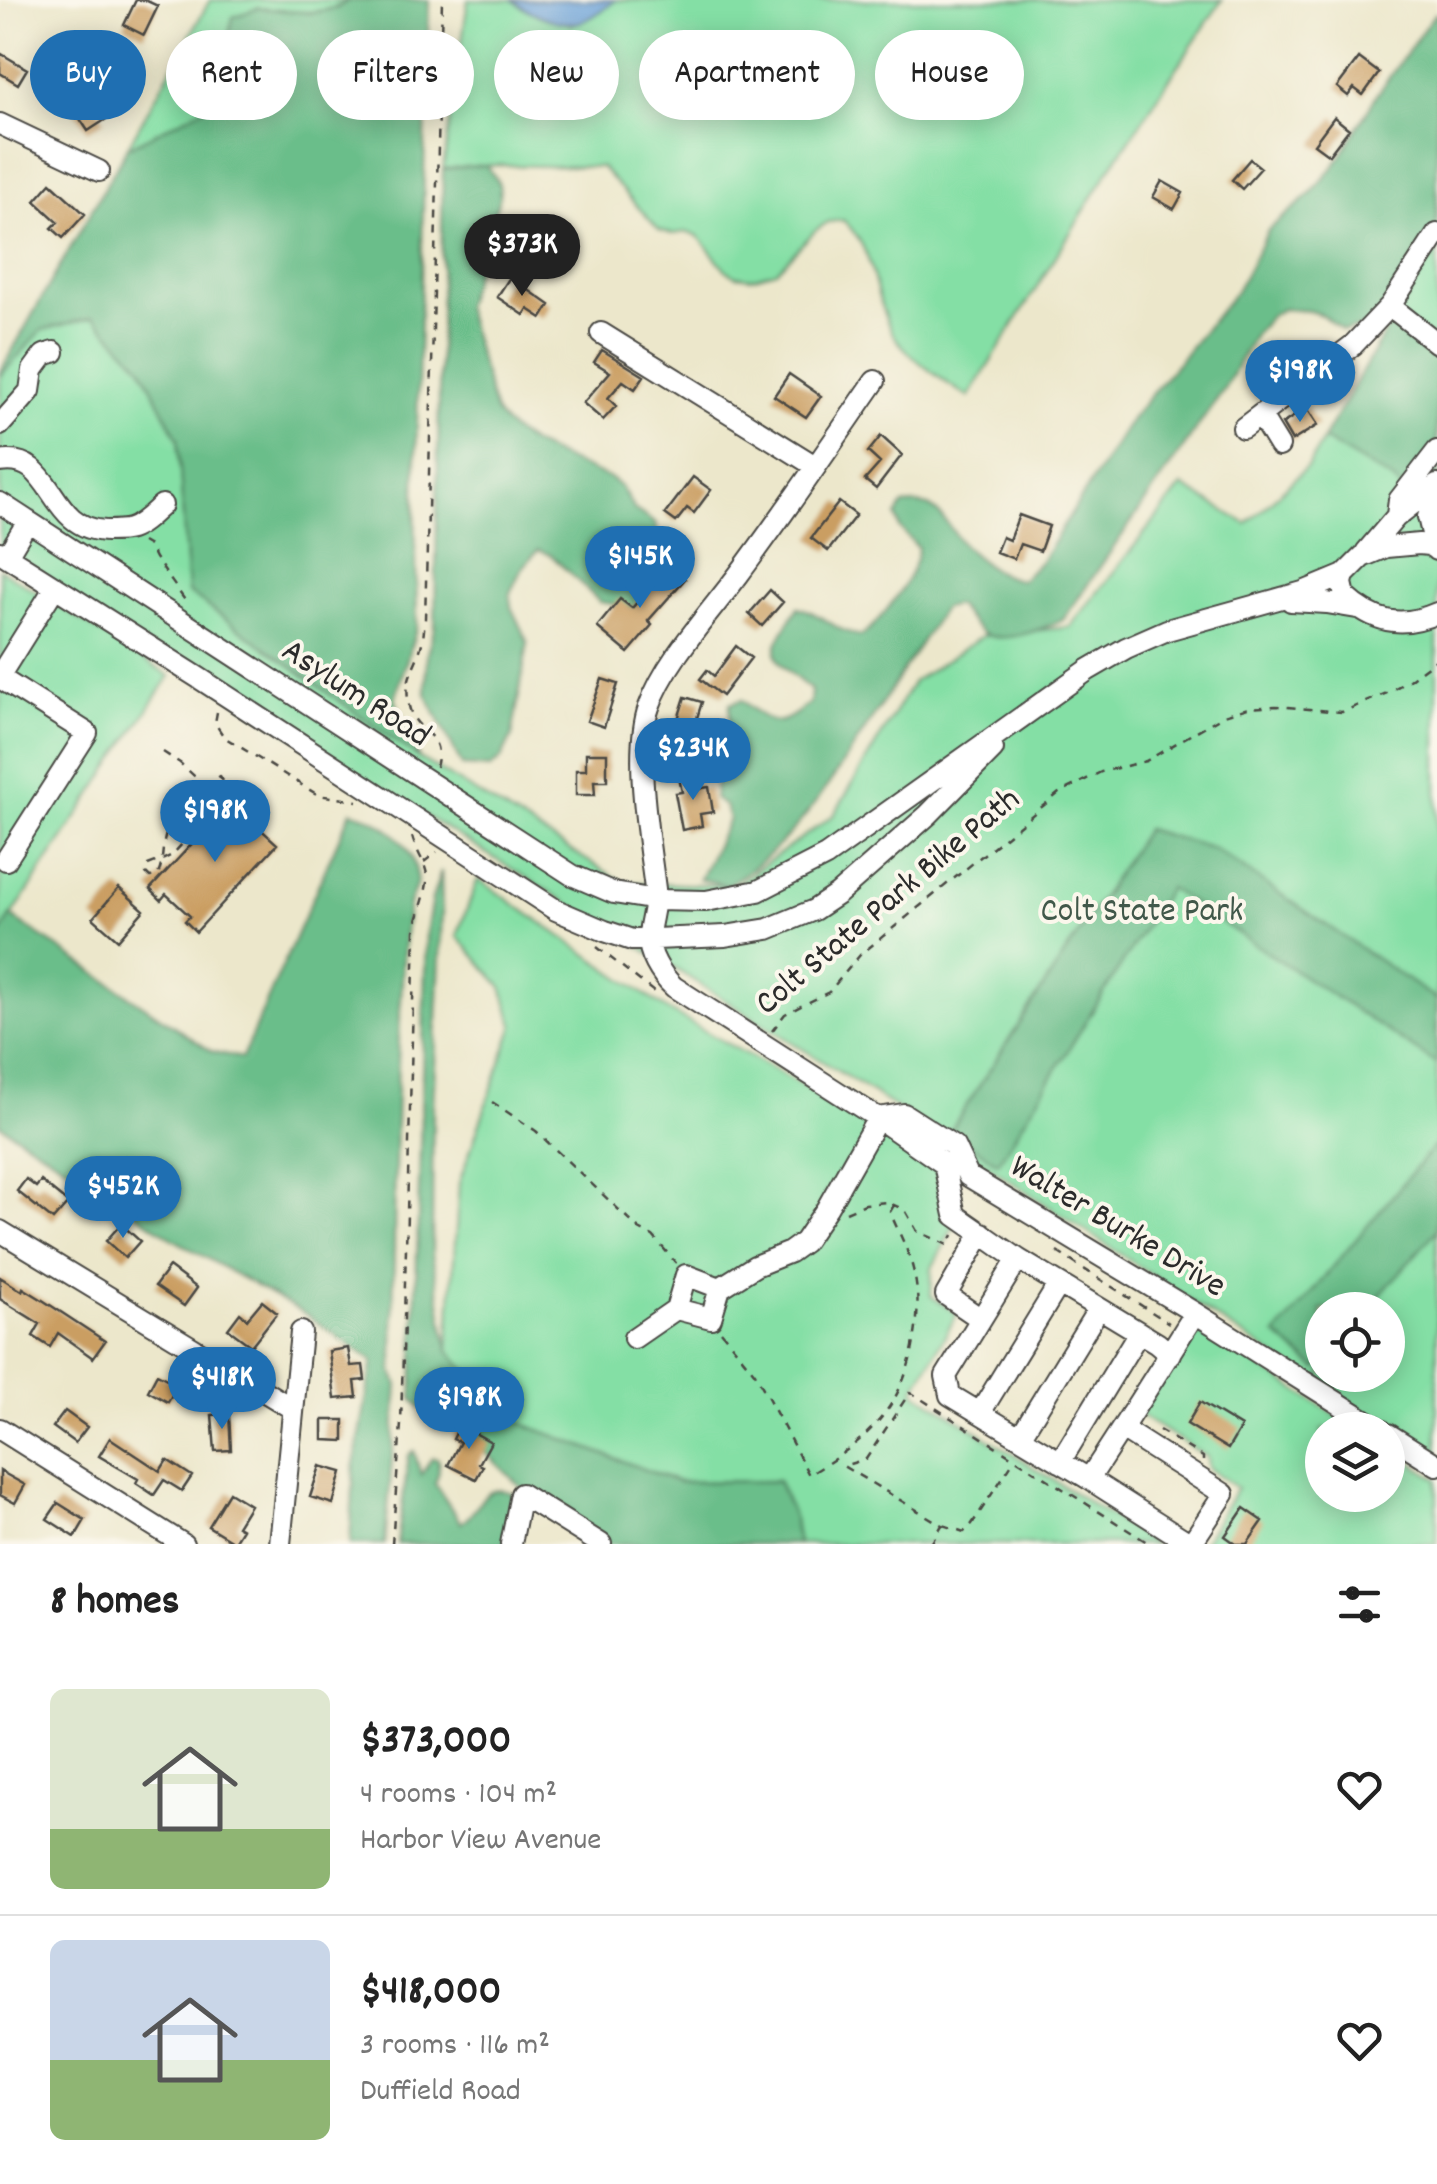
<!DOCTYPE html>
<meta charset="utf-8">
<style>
:root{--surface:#fff;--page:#f6f6f6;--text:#222;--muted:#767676;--line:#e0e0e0;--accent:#1f6fb2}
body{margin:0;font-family:Dekko,sans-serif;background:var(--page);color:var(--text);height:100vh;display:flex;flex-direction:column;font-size:38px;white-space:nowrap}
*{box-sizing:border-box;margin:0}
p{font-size:32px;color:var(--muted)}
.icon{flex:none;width:55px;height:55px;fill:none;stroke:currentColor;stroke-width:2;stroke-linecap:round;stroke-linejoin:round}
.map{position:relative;height:1544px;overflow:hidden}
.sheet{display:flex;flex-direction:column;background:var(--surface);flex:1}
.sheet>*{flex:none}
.guide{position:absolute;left:30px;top:30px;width:1378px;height:90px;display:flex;gap:20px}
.tools{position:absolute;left:1305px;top:1292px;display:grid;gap:20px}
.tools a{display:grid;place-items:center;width:100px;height:100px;border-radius:50%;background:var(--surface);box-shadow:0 5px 25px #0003;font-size:50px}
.price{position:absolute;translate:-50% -85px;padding:0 22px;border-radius:35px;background:var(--accent);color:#fff;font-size:32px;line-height:65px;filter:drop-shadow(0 2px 5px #0008)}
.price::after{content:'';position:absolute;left:50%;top:60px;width:30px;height:22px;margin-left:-15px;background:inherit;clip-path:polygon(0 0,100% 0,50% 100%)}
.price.on{background:#222;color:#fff}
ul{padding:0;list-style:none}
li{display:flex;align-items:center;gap:30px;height:250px;padding:0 50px}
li+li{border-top:2px solid var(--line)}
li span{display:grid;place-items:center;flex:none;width:280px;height:200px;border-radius:15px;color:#555}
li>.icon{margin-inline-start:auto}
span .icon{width:120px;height:120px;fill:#fffc;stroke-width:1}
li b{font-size:42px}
h2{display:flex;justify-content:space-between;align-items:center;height:120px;padding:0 50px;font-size:42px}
.pill{padding:0 35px;border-radius:45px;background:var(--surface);box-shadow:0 5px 25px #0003;font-size:35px;line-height:90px}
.pill.on{background:var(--accent);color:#fff}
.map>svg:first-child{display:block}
.green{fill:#84dfa5;stroke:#588568;stroke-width:2.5;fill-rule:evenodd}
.forest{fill:#6bbe8a;stroke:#4b745a;stroke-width:2.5}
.water{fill:#6aa1d8;stroke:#4a6682;stroke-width:2.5}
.building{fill:#ca9e62}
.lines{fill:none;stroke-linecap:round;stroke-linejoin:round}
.minor-casing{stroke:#484743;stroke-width:24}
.path{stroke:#484743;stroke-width:2.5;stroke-dasharray:8 8;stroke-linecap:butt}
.minor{stroke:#fff;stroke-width:20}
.labels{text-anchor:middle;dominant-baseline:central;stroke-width:8;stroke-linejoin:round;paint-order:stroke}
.street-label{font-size:35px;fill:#2b2b2b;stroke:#fbf7ec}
.park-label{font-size:35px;fill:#41584a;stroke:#fbf7ec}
</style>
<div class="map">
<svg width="1437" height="1544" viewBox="0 0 1437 1544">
<rect width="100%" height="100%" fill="#fbf7ec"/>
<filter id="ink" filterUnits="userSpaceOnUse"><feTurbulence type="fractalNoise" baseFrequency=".01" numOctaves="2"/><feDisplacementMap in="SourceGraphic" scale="20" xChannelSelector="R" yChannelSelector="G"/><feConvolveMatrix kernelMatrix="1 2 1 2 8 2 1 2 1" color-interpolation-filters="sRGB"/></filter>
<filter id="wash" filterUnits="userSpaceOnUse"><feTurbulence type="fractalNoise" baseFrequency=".0048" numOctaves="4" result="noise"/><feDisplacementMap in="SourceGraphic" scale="40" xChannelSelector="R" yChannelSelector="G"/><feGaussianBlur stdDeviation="2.25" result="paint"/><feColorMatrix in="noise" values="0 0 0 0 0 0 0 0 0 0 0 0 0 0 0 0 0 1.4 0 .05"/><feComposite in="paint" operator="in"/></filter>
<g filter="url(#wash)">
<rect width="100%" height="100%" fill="#ece7cb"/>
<path class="green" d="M210 0H349C321 18 289 11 258 8L213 103 127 148Z
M468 0H513L523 8 571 25 598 14 616 0H1222L1106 175 969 397C948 385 904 354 892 332 871 294 878 253 843 220L828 222 816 230 776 271 751 278 737 276 726 270 699 237 686 232 672 234 659 230 601 167 488 165 443 169Z
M1437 247V1462L1213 1316 976 1158 669 965 0 556V376L42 330 94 317 141 366 178 439 188 592 419 758 623 882 734 886 834 815 913 682 983 636 1070 627 1182 486 1247 524 1308 466ZM1322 1310H1388V1375H1322Z
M0 569 170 676 0 934Z
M478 879 669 1011 862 1119 939 1167 955 1224 932 1268 931 1296 957 1314 914 1391 1154 1544H798L794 1519 778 1481 679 1482 512 1420 448 1350 459 1183 514 1025 502 987 457 936Z
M1193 1332 1220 1341 1359 1430H1322V1495H1388V1448L1437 1479V1544H1202L1237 1488 1208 1468 1207 1457 1138 1414Z"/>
<path class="forest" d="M349 0H429L415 495 417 626 395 699 419 758 188 592 178 439 141 366 94 317 42 330 0 376V372L127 148 213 103 233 17 258 8 311 13 337 8Z
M1435 13H1437V247L1392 321 1437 358V526L1394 481 1323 439 1391 322 1343 331 1322 315 1309 311 1283 309 1271 315 1254 335 1224 389 1063 620C1042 629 1006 644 984 634 974 629 964 613 956 605L943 608C918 647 893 686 868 725 830 784 790 849 727 885L700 879 729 819 725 806 714 799 715 786 728 746 730 704 742 700C773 727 777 729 810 703L811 690C765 653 768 657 798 607 822 613 837 633 862 636 883 618 916 576 918 548L900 528 896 516 903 505C912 504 919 503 928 506 945 514 953 535 966 548 981 562 1002 579 1022 580L1042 560 1132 418 1236 291 1269 229 1310 195 1336 164 1376 96Z
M487 165 499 184 500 196 464 306 495 412C516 445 575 462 611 479L621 487 634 509 655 523 659 536 648 599 639 608 600 602 551 555 538 550 521 570 510 593 511 607 528 643 512 736 501 759 490 768 462 766 426 694 427 653 435 626 443 169Z
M351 811C381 819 413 842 417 877 418 887 411 895 409 905 404 929 403 957 402 982 394 1111 394 1242 393 1371L398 1386 385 1544H350L354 1469 373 1361 305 1314 173 1239 72 1170 0 1125V934L11 916 211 1051 242 1058Z
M1146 829 1214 849 1437 1000V1064L1169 888 998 1163 950 1131Z
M441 871 442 913 433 1108 432 1254 448 1350 512 1420 678 1482 778 1481 794 1519 797 1544H608L524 1490 483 1450 472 1429 454 1416 437 1427 413 1399 426 933 432 899Z
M1437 1143V1230L1367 1310H1322V1362L1317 1369 1276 1335Z
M414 1451 421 1475 432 1458 438 1459 439 1471 435 1484 461 1523C481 1512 479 1481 513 1493L504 1544H397L409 1455Z"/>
<path class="water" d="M513 0H616C604 9 589 22 573 23 553 24 528 12 513 0Z"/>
<g id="blocks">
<path class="building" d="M136 0H145L158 6 144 35 124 25Z
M0 53 27 69 18 84 0 73Z
M1359 58 1379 73 1363 95 1354 88 1348 96 1337 87Z
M84 88 105 120 88 131 67 99Z
M1334 117 1349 129 1329 155 1314 144Z
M1250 159 1261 168 1242 189 1232 180Z
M1162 181 1183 193 1174 209 1153 197Z
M51 183 85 214 63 238 52 228 58 222 35 201Z
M510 277 550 305 542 318 528 309 524 315 497 297Z
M602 350 644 376 635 389 623 381 608 398 616 406 603 420 583 403 610 372 594 362Z
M789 374 821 396 806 417 774 396Z
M1307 408 1318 425 1292 441 1282 424Z
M881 436 902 455 876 489 865 480 880 463 868 452Z
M693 477 711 490 694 513 687 508 676 522 665 514Z
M839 502 856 515 828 551 811 538Z
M1019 515 1049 526 1040 551 1020 544 1014 559 996 552 1002 537 1009 540Z
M667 563 685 579 648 621 652 625 628 653 597 627 620 599 632 608 654 583 651 581Z
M770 590 783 602 762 626 749 614Z
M736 646 751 658 722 696 700 679 707 670 714 676Z
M602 679 618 684 604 727 587 721Z
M685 697 702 702 691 737 714 744 711 756 690 749 692 759 677 754 683 735 674 732Z
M586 753H607V781H594L595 795H576V770H586Z
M694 775 697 789 709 787 713 812 700 814 702 826 682 830 675 793 682 792 679 778Z
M231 802 277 844 196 932 185 921 190 916 166 894 161 900 150 889Z
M119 888 144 910 118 940 93 918Z
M26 1179 36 1187 41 1181 68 1203 53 1220 17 1191Z
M121 1224 140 1241 125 1258 106 1241Z
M169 1267 197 1288 184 1306 155 1286Z
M0 1277 22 1291 23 1288 41 1299 105 1341 93 1358 58 1333 50 1347 33 1336 40 1324 0 1299Z
M262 1301 277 1313 251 1346 228 1329 240 1313 247 1319Z
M348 1348 351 1366 363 1365 365 1380 355 1381 357 1397 335 1399 329 1351Z
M157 1374 178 1385 168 1402 148 1391Z
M1200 1402 1241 1427 1228 1449 1187 1424Z
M65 1411 87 1427 75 1443 53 1427Z
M229 1414 231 1450 215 1451 212 1415Z
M323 1420H344V1441L323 1440Z
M460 1425 491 1442 479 1464 483 1466 476 1479 448 1465 460 1442 453 1439Z
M110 1438 160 1471 167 1460 192 1476 182 1491 164 1480 154 1495 136 1483 138 1479 99 1456Z
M320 1466 342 1472 333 1504 310 1497Z
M0 1471 25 1485 15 1503 0 1495Z
M229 1492 250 1505 237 1526 242 1529 234 1542 208 1526Z
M58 1503 85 1520 75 1537 47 1519Z
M1244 1508 1263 1521 1247 1544H1236L1225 1536Z"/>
</g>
</g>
<g filter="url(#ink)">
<use href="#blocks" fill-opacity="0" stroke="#484743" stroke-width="2.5"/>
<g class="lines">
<g class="minor-casing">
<path id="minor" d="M0 124 99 171
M1390 306 1437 234
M601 333 815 466
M875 381C830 446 786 511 739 574 710 613 665 661 649 707 633 752 649 840 655 889 656 905 651 918 649 934 647 953 661 975 674 987L878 1118 904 1114 954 1146 968 1176 1195 1313 1381 1430
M1260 415 1279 446
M0 425 30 391 33 370 44 355 54 352
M1243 428 1353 345 1390 306 1437 343
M0 462C55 452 46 529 106 531 114 531 124 531 130 529 142 525 153 513 162 505
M0 503 572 875 614 893 656 900 706 901 758 891 826 856 1088 670 1126 648 1167 630 1303 592 1344 575 1362 557 1386 547 1419 544 1429 545 1437 550
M1397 515 1399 500 1437 451
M1436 550 1428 517 1437 498
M0 552 199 678 556 910 605 931 632 940 725 936 768 929 814 910 838 894 928 815 993 749
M1366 552 1396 517 1437 485
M7 556 28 521
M1344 575 1342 583 1345 596C1373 622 1400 629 1437 613
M1291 601 1327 603 1357 608
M0 675 55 587
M0 678 87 733 6 860
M0 1231 293 1409
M720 1288 686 1275 676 1309 711 1318 720 1288 755 1266 790 1252 804 1242 827 1208 878 1118 944 1164 955 1215 1018 1259
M981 1319 946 1295 982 1233
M634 1338 676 1309
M1170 1354 1157 1343 1018 1259 946 1376 950 1395 1089 1479C1125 1424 1160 1369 1195 1313
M980 1413 1059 1284
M0 1429 183 1544
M1388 1434 1437 1465
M1020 1437 1099 1308
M1060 1462 1139 1332
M1089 1479 1191 1544 1224 1494 1122 1429
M280 1544 301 1332
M511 1544 521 1494 601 1544"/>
</g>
<path class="path" d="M142 542 149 546 155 558 187 603
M217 712 215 723 224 737 318 795 357 801
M163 752 180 763 226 805
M436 767C446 731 415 735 409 706 403 676 416 669 422 643 424 635 424 627 425 619L442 0
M210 789 217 782 223 781 220 776 216 779 217 782
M166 834C161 848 164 865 157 876L150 877 146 873 148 865 161 860H162L172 855 183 843
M424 862 437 852
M597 947 654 992
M772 1031 785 1014 829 992 860 955 1059 793 1101 772 1146 761 1224 715 1248 708 1276 706 1342 712 1387 693 1409 680 1437 659
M492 1102 536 1131 639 1229 653 1236 676 1263
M846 1212 865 1204 887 1202 905 1210 917 1231 948 1245 953 1235
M1057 1252 1169 1323
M721 1331 755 1373 809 1475C864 1442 900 1412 913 1347 918 1320 920 1296 913 1269 908 1249 898 1231 890 1212L894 1205
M1159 1430 1203 1457V1461
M943 1525 964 1532 972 1524 1015 1459
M392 1544 401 1424 415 931C417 915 429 889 427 875 425 861 415 850 412 836
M931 1544 942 1525 843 1466 866 1459 910 1392 1150 1544"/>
<use href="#minor" class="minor"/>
</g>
</g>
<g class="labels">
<g class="street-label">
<text transform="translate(355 695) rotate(33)">Asylum Road</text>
<text transform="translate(889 903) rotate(-40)">Colt State Park Bike Path</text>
<text transform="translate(1117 1228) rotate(31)">Walter Burke Drive</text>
</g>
<g class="park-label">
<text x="1142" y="913">Colt State Park</text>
</g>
</g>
</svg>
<div class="tools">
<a><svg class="icon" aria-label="locate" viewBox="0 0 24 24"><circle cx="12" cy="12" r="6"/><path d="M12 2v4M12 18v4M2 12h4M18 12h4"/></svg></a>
<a><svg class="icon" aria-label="layers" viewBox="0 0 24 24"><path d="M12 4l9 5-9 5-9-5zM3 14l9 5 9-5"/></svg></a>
</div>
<b class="price on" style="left:522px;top:299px">$373K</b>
<b class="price" style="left:1300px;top:425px">$198K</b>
<b class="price" style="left:640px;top:611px">$145K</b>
<b class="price" style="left:693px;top:803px">$234K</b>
<b class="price" style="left:215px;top:865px">$198K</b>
<b class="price" style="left:123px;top:1241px">$452K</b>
<b class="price" style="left:222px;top:1432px">$418K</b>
<b class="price" style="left:469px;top:1452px">$198K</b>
<div class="guide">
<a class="pill on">Buy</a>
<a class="pill">Rent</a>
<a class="pill">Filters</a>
<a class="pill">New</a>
<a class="pill">Apartment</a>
<a class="pill">House</a>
</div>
</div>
<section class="sheet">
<h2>8 homes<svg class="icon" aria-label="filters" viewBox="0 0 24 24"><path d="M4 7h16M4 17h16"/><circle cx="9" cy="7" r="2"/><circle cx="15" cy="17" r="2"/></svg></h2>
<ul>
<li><span style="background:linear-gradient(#dfe7d0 70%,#8fb573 0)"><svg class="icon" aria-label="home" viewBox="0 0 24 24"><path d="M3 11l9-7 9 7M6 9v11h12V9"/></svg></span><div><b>$373,000</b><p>4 rooms · 104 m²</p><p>Harbor View Avenue</p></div><svg class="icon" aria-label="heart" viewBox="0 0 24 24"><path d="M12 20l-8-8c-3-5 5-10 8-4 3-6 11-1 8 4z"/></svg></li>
<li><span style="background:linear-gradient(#c9d6e8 60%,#8fb573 0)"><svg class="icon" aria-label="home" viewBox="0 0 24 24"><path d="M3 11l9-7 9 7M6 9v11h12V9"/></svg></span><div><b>$418,000</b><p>3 rooms · 116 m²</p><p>Duffield Road</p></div><svg class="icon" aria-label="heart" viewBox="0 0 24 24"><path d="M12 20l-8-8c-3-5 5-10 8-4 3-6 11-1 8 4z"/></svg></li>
</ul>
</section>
